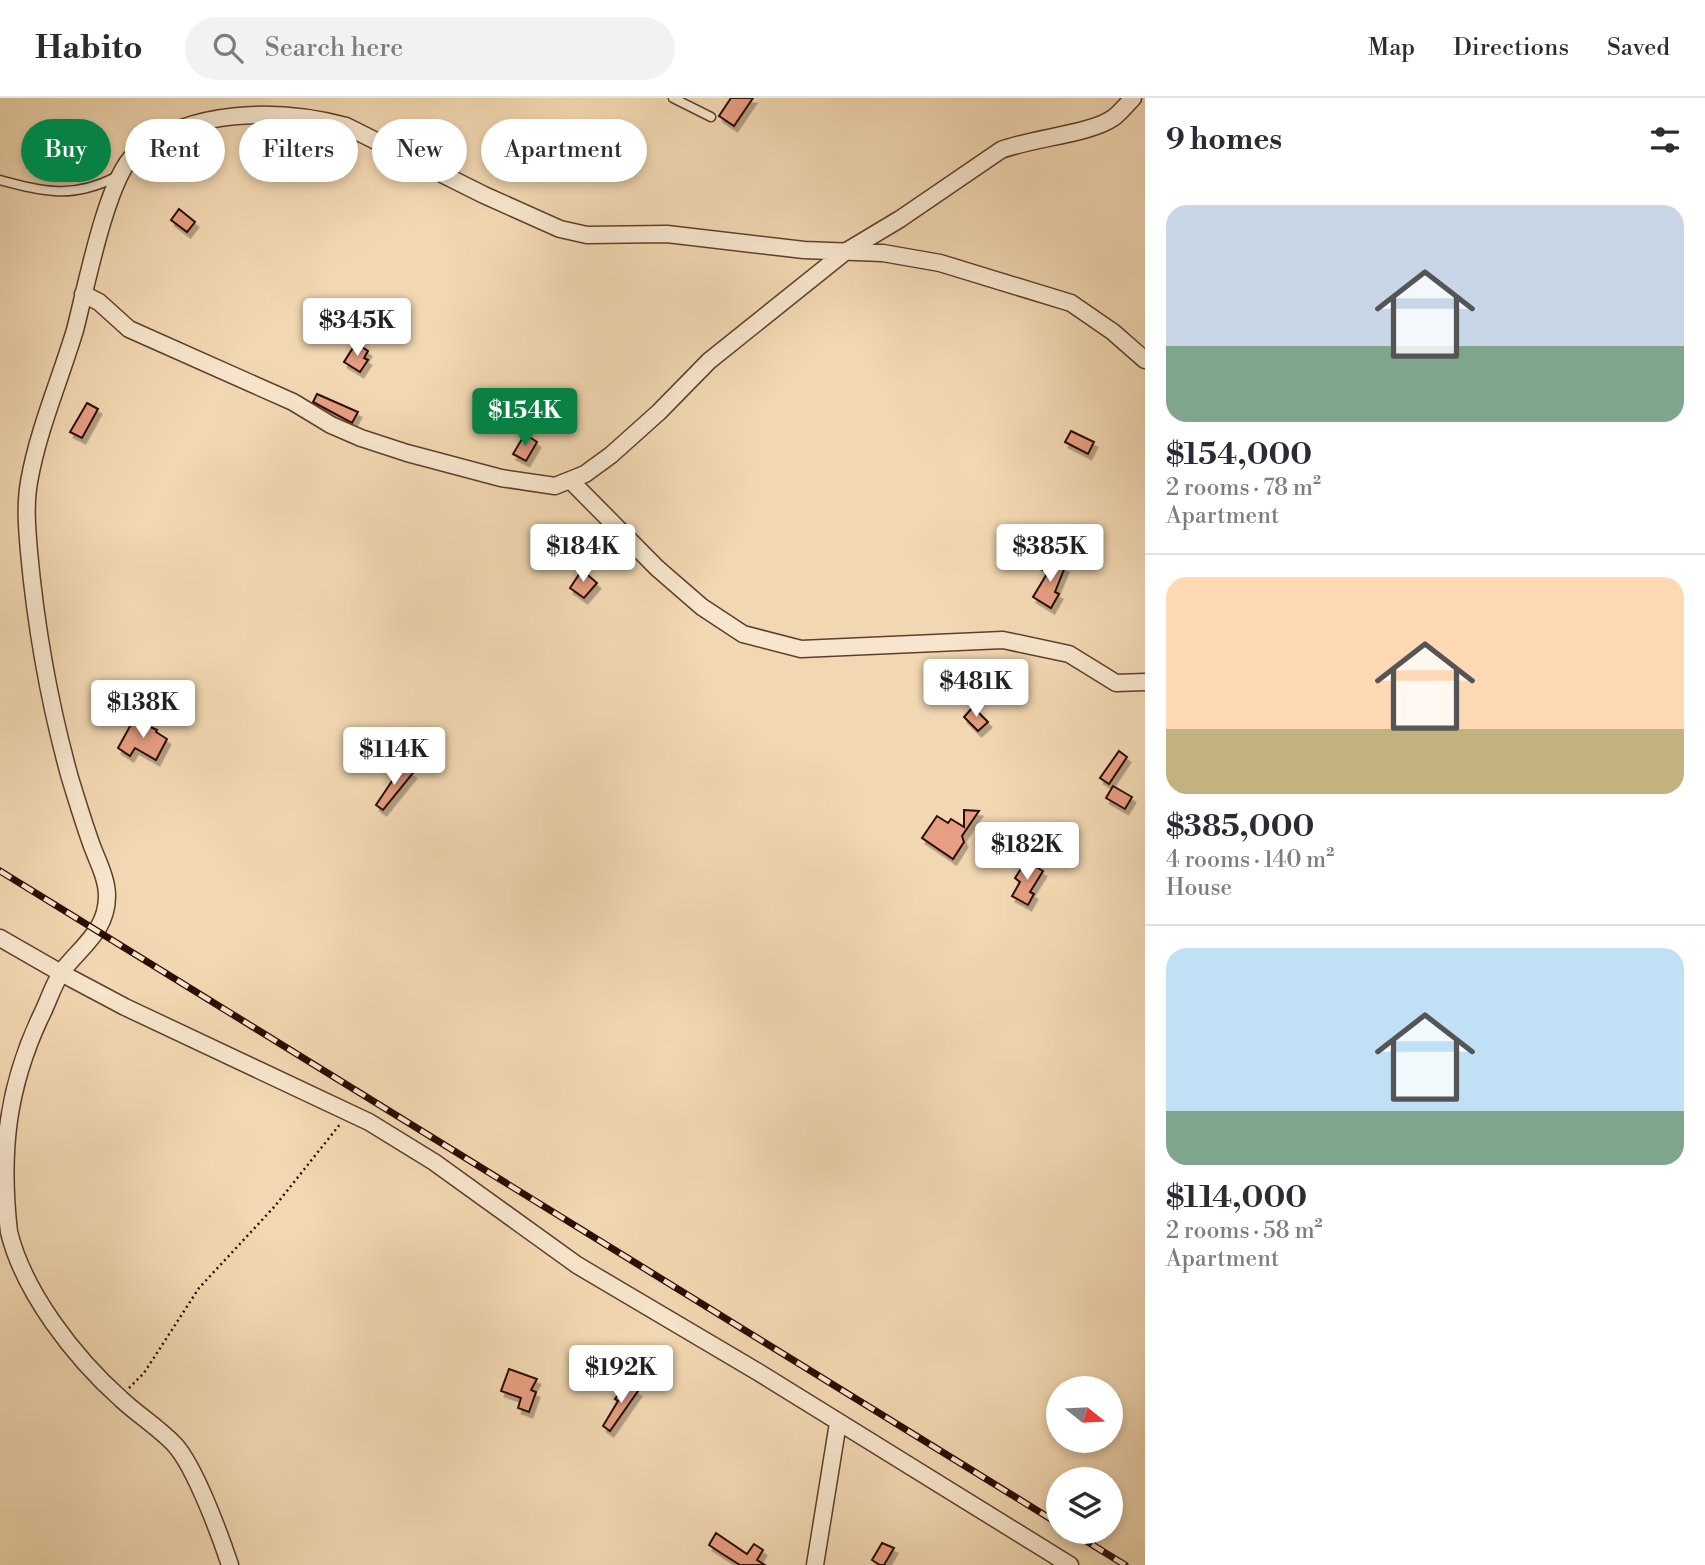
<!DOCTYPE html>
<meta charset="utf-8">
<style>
:root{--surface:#fff;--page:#f2f2f3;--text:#2b2b33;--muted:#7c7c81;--line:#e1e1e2;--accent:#0b8043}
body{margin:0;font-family:"Libre Bodoni",serif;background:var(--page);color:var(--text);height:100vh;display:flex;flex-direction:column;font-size:26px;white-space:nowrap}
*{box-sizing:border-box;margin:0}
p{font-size:23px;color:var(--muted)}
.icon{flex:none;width:38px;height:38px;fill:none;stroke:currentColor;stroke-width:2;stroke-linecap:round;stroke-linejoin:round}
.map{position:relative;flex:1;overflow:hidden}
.sheet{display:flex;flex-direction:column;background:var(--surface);width:560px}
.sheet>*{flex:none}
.guide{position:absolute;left:21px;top:21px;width:665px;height:63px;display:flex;gap:14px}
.needle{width:46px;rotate:108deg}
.controls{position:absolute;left:1046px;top:1278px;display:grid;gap:14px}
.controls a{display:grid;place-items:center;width:77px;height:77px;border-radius:50%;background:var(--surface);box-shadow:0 4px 10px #0003;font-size:35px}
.price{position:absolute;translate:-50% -60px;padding:0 16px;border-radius:7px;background:#fff;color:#222;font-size:23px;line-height:46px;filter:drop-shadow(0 2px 4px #0008)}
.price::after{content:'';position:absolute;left:50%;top:42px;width:21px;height:16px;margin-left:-10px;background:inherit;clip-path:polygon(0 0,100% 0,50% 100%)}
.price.current{background:var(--accent);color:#fff}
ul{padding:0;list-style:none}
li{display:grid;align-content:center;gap:14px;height:371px;padding:0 21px}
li+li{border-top:2px solid var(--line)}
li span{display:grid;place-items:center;height:217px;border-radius:21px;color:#555}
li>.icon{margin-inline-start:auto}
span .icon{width:126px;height:126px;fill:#fffc;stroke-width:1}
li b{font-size:30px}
h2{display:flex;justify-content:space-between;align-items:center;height:84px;padding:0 21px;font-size:30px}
.pill{padding:0 24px;border-radius:32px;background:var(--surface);box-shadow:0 4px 10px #0003;font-size:24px;line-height:63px}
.pill.current{background:var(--accent);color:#fff}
header{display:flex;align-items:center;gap:42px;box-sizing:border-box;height:98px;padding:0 35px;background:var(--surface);border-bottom:2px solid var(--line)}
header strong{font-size:33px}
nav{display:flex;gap:38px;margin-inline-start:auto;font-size:24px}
.search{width:490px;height:63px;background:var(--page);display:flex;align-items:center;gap:18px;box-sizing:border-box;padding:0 24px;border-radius:38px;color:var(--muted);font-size:26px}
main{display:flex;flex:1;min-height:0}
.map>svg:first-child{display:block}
.building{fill:#e79e82;stroke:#2c0c01;stroke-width:2;filter:url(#shadow)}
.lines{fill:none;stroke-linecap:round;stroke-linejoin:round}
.lane-casing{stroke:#5e3f2d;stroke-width:11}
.street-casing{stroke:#5e3f2d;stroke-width:19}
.path{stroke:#2c0c01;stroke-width:2.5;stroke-dasharray:2 3.5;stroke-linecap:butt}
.lane{stroke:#f7e6cd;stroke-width:8}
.street{stroke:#f7e6cd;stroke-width:16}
.rail-casing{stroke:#2c0c01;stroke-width:7}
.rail{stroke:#f7e6cd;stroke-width:4.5;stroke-dasharray:13;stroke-linecap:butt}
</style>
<header>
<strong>Habito</strong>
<div class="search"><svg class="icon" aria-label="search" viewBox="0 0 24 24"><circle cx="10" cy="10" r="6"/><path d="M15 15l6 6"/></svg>Search here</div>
<nav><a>Map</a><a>Directions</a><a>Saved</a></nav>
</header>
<main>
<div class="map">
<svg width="1145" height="1467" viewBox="0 0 1145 1467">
<defs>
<filter id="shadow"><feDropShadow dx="3.5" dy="5.5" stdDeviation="0" flood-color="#0004"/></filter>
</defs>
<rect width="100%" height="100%" fill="#f2d8b2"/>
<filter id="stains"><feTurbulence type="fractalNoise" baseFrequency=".00286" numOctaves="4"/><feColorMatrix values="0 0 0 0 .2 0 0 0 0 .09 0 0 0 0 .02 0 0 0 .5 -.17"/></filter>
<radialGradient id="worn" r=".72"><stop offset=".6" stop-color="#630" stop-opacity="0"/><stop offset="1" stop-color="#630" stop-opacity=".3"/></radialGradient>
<path class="building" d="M731 0H753L734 28 719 18Z
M179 111 195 124 187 134 171 122Z
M356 245 368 253 364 260 368 262 360 274 344 264Z
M317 296 358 314 352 325 313 304Z
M87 305 98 311 82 340 70 334Z
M1071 333 1094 344 1088 356 1065 344Z
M525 336 537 344 526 363 513 356Z
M1046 461 1065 469 1055 494 1059 496 1051 510 1033 499 1048 474 1042 472Z
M582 472 597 485 584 500 570 490Z
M973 609 988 624 978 633 964 619Z
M134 621 157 632 156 634 167 641 156 662 135 650 130 658 118 650Z
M1119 653 1127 659 1109 686 1100 680Z
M402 668 413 675 383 712 376 707Z
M1113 688 1132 699 1125 711 1106 700Z
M964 712 979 713 962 738 964 744 953 761 922 740 937 718 948 725 951 721 964 729Z
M1026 763 1043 773 1030 794 1034 796 1028 807 1012 798 1020 784 1015 780Z
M509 1271 537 1281 531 1292 536 1294 529 1314 518 1310 521 1300 501 1293Z
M626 1285 638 1293 610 1333 603 1328 618 1303 615 1301Z
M716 1435 747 1456 754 1446 763 1452 757 1462 765 1467H740L721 1455 709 1447Z
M882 1445 894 1450 884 1467H880L872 1462Z"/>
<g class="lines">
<g class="lane-casing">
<path id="lane" d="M673 0 711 19
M0 82C45 94 72 101 116 79"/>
</g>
<g class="street-casing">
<path id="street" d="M83 196 99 204 129 231 293 304 331 327 361 340 407 355 501 380 555 388 585 376 611 357 659 314 709 263 845 154 900 121 1001 52C1032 40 1090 36 1113 20 1121 14 1126 7 1133 0
M571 383 657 470 702 509 743 536 801 551 1003 542 1069 556 1116 585 1145 584
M0 840 61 875 125 909 369 1024 434 1064 577 1167 758 1274 1070 1467
M230 1467C220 1437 195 1369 175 1347 159 1330 138 1317 121 1301 75 1260 24 1195 9 1134 0 1055 7 991 40 920 48 905 53 886 63 872 82 848 107 832 107 798 107 781 98 764 92 748 84 726 77 703 70 680 50 608 36 530 29 454 27 431 25 407 29 384 38 332 60 282 75 232 85 194 107 80 134 57 190 10 279 10 346 28L484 97 560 131 587 137 667 136 804 152 883 155 940 165 1071 205 1113 234 1145 262
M815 1467 838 1325"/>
</g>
<path class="path" d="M129 1290 144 1275 199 1190 275 1108 341 1025"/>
<use href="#lane" class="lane"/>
<use href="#street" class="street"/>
<g class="rail-casing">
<path id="rail" d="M0 773 1059 1426
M1070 1433 1125 1467"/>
</g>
<use href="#rail" class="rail"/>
</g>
<rect width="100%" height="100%" filter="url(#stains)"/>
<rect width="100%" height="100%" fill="url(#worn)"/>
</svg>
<div class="controls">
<a><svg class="needle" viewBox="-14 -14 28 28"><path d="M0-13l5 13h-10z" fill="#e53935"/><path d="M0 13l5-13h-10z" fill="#7c7c81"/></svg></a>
<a><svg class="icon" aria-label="layers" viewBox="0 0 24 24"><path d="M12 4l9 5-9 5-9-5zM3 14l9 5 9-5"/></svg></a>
</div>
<b class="price" style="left:357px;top:260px">$345K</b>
<b class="price current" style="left:525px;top:350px">$154K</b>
<b class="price" style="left:583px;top:486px">$184K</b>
<b class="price" style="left:1050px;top:486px">$385K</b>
<b class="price" style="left:976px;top:621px">$481K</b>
<b class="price" style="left:143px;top:642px">$138K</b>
<b class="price" style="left:394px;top:689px">$114K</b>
<b class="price" style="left:1027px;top:784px">$182K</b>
<b class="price" style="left:621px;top:1307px">$192K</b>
<div class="guide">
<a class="pill current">Buy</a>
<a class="pill">Rent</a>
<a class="pill">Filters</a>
<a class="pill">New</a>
<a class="pill">Apartment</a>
</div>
</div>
<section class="sheet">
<h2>9 homes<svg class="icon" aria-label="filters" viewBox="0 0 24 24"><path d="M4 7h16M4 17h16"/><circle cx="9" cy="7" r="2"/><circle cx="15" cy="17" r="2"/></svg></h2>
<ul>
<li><span style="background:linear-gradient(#c9d6e8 65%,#7fa58c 0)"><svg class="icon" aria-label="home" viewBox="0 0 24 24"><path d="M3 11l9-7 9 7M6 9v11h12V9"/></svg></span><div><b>$154,000</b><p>2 rooms · 78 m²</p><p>Apartment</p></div></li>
<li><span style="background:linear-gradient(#ffd9b3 70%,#c2b280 0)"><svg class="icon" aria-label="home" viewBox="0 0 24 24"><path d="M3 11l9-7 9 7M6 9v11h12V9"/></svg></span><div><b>$385,000</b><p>4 rooms · 140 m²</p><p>House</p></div></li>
<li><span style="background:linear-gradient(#bfe0f5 75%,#7fa58c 0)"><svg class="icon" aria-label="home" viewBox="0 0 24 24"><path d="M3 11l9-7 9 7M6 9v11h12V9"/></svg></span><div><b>$114,000</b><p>2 rooms · 58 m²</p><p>Apartment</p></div></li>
</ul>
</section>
</main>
